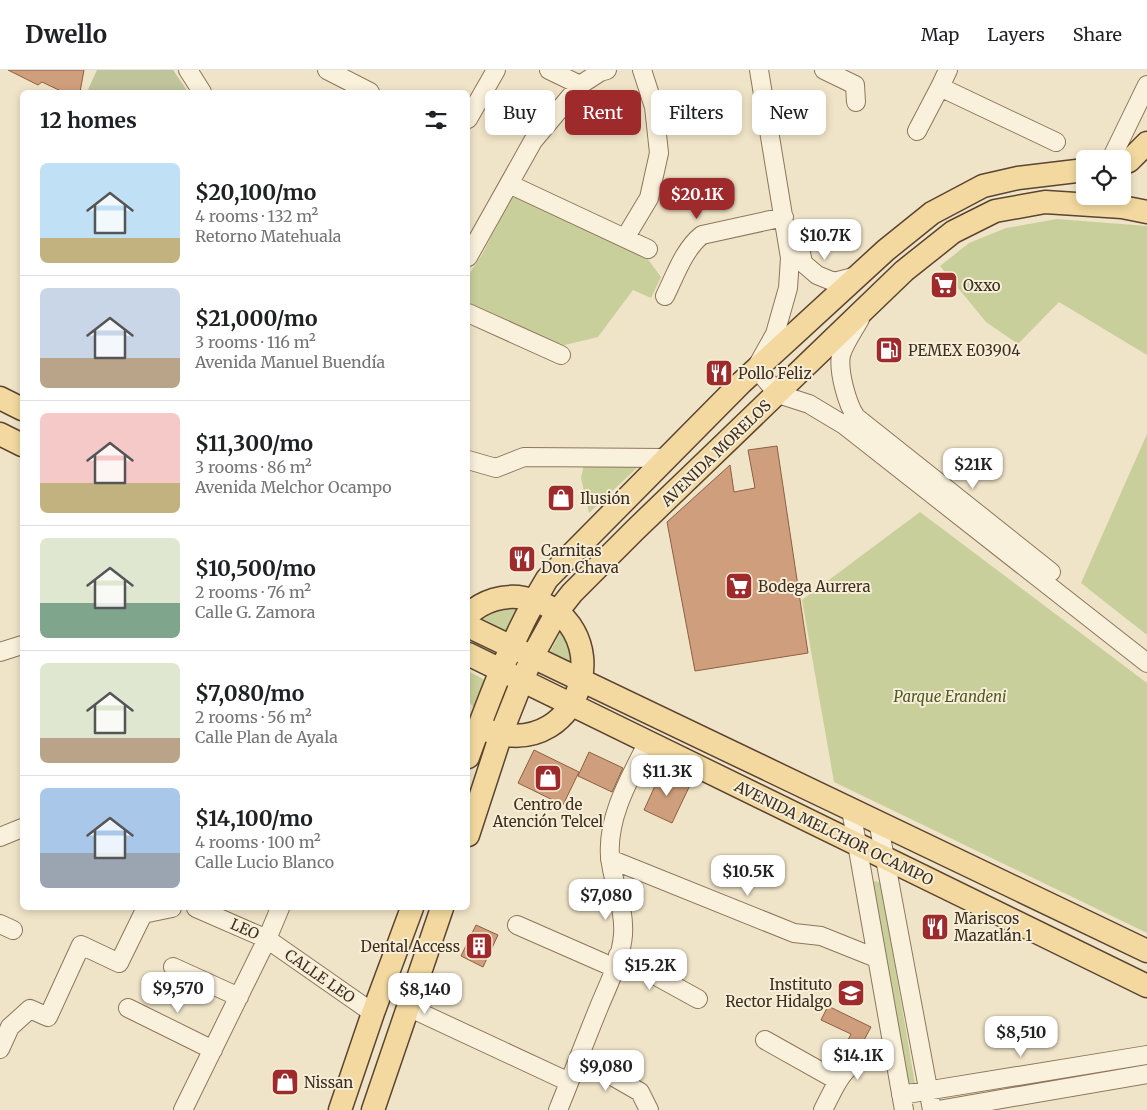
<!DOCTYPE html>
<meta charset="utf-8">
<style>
:root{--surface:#fff;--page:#f6f6f6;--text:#202124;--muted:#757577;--line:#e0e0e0;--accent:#9e2a2b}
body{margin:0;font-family:Merriweather,serif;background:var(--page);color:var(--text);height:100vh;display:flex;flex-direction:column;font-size:19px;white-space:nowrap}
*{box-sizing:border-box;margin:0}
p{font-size:16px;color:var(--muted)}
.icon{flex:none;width:28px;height:28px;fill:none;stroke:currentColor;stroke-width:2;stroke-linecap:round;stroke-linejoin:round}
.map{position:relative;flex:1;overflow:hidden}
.drawer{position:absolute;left:20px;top:20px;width:450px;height:820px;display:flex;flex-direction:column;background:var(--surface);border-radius:8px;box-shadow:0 2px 8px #0003}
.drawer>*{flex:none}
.top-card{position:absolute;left:485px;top:20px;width:475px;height:45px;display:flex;gap:10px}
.controls{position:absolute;left:1076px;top:80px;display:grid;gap:10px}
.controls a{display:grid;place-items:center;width:55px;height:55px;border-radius:8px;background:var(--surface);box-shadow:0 2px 8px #0003;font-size:25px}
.price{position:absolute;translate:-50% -42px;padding:0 11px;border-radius:10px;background:#fff;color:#222;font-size:16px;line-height:32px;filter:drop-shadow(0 1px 2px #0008)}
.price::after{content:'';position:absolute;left:50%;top:30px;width:15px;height:11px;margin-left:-8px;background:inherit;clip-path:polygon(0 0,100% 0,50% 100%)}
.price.on{background:var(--accent);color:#fff}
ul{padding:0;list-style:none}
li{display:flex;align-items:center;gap:15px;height:125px;padding:0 20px}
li+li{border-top:1px solid var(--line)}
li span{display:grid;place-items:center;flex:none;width:140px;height:100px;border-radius:8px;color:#555}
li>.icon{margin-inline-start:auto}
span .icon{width:60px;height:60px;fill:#fffc;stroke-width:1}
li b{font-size:21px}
h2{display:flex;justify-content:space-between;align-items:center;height:60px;padding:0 20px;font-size:21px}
.chip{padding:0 18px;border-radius:8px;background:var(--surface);box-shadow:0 2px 8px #0003;font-size:18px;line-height:45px}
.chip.on{background:var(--accent);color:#fff}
header{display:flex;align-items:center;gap:30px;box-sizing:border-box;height:70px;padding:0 25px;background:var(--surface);border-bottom:1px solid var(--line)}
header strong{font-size:24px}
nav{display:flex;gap:28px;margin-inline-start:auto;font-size:18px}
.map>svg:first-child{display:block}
.green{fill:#c9cf9b}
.cemetery{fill:#bfc49a}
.building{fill:#cf9f7d;stroke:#8d5f41}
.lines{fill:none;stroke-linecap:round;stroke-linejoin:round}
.minor-casing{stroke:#8d765c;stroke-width:20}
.major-casing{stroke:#5b4430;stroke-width:25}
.minor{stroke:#faf1dc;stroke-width:18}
.major{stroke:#f3d9a0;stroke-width:22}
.labels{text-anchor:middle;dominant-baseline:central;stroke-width:4;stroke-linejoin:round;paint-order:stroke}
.poi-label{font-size:15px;fill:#3d2e20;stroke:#f7eed8;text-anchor:start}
.street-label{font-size:15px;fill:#3d2e20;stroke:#f7eed8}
.park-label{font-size:15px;font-style:italic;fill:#4d5a26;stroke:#f7eed8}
</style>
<header>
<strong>Dwello</strong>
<nav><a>Map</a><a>Layers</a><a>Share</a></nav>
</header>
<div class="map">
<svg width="1147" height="1040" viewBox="0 0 1147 1040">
<rect width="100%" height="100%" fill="#f0e4c8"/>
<path class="green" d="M513 125 647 188 661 207 651 228 633 220 598 267 565 275 549 272 468 232V206L481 186Z
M1057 149 1147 156V285L1059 232 1018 274 986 252 940 196 969 173 1006 158Z
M1147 364V565L1081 513Z
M584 394 640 395 589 443 581 408Z
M920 442 1147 613V863L834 712 802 530Z
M518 537 506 563 479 550 497 541Z
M563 558 577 598 549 584Z
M468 601 487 611 474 638 468 630Z
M876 811 881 814 915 1014 909 1018 871 813Z"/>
<path class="cemetery" d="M97 0H173L188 22H87Z"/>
<path class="building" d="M8 0H84L80 22H63L42 12 38 15Z
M777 376 808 583 695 601 667 452 730 395 734 422 755 418 748 380Z
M534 680 579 702 563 735 518 713Z
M589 682 623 698 612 722 578 706Z
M668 703 691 713 672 753 644 740 659 707Z
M476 855 498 865 483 897 461 886Z
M828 936 871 957 862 974 844 978 851 964 821 950Z"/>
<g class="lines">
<g class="minor-casing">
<path id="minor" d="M188 0 202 22
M327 0 370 22
M549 0 580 15
M759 0 790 188 788 218 775 264 756 298 778 324 809 334 844 355 1147 593
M824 0 855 15 856 32
M948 0 940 17 1056 72
M468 49 496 0
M917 61 940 17
M1111 89 1147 15
M509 114 648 179
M798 167 803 193 817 205 834 212 857 206
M625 168 649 128 659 83 654 37 642 0
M468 187 533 71 580 15 600 2 607 0
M665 226C675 206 684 179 702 165L784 147
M468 243 561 285
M860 249C854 260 844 274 841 285 838 301 847 334 856 347L1051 502
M468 390 496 398 524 387 668 388
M0 582 22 575
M851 740 904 1040
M878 751 932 1040
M0 767 22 758
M610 789 794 863 821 866 876 888
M196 838 267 869 373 943
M0 854 13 860
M517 855 615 898
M618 885 698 929
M173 897 239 927
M408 937 569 1012
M128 938 213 980
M765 970 838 1011
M0 979 10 957 30 939 48 947 81 875 119 893 143 844 172 838
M579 987 640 1022 649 1040
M901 1025 1147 985
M183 1040 267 869 280 838
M558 1040C572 1006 585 971 599 937 608 915 621 890 623 865 625 836 612 812 610 786 607 746 631 706 648 672
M823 1040C844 998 846 991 893 980
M938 1040 1147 1004"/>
</g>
<g class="major-casing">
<path id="major" d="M1122 94 1129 91 1147 73
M0 328 22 339
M0 364 22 375
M468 545C482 531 504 524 524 528 623 547 586 693 489 661
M468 556 1147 881
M468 584 1147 916
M468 687C490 626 513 565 547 509L741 313 886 180 932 143 983 116 1018 108 1085 100
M468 765 501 664 522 611 532 587 557 542 572 523 635 460 904 201 953 162 995 141 1045 132 1122 137 1147 142
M340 1040 373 943 412 838
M373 1040 442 838"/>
</g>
<use href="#minor" class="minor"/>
<use href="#major" class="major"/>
</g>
<defs>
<g id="supermarket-square" transform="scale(1.4375)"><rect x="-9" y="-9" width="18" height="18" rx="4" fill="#9e2a2b" stroke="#f7eed8"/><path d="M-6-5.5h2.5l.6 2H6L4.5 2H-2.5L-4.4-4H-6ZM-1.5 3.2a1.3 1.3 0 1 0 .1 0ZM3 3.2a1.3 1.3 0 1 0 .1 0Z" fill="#fff"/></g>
<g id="fuel-square" transform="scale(1.4375)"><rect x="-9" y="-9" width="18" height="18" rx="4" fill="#9e2a2b" stroke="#f7eed8"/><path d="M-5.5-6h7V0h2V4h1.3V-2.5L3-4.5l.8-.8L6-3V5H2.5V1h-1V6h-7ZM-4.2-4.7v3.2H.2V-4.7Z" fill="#fff"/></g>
<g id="restaurant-square" transform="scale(1.4375)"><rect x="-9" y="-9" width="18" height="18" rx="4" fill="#9e2a2b" stroke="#f7eed8"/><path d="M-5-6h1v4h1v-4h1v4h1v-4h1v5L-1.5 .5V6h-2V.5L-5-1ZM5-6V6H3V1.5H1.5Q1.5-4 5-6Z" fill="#fff"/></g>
<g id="shop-square" transform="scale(1.4375)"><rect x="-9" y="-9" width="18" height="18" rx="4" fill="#9e2a2b" stroke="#f7eed8"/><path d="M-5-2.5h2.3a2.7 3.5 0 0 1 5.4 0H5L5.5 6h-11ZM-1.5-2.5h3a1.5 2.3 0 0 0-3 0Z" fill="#fff"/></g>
<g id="building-square" transform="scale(1.4375)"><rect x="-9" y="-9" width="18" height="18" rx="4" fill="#9e2a2b" stroke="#f7eed8"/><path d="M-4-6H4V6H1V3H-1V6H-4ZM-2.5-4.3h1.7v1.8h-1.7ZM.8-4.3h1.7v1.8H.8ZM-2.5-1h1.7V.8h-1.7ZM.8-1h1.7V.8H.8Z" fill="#fff"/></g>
<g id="school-square" transform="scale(1.4375)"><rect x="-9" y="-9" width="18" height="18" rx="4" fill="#9e2a2b" stroke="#f7eed8"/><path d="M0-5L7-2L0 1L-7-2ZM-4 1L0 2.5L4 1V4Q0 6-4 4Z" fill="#fff"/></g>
</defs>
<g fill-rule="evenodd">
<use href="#supermarket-square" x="944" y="215"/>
<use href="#fuel-square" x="889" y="280"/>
<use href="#restaurant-square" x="719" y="303"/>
<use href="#shop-square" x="561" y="428"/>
<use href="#restaurant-square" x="522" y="489"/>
<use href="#supermarket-square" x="739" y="516"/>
<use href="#shop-square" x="548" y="708"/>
<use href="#restaurant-square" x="935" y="857"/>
<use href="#building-square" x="479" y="876"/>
<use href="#school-square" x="851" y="923"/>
<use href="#shop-square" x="285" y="1012"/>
</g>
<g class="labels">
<g class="poi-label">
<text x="963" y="215">Oxxo</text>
<text x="908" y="280">PEMEX E03904</text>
<text x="738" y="303">Pollo Feliz</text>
<text x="580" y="428">Ilusión</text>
<text x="541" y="480">Carnitas<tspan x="541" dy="17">Don Chava</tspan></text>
<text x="758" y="516">Bodega Aurrera</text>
<text x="548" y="734" text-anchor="middle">Centro de<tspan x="548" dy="17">Atención Telcel</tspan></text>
<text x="954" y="848">Mariscos<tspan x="954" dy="17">Mazatlán 1</tspan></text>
<text x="460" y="876" text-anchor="end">Dental Access</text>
<text x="832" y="914" text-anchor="end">Instituto<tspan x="832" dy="17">Rector Hidalgo</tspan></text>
<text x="304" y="1012">Nissan</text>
</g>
<g class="street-label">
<text transform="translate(716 383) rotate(-44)">AVENIDA MORELOS</text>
<text transform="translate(834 763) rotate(26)">AVENIDA MELCHOR OCAMPO</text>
<text transform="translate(245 859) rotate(24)">LEO</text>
<text transform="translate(320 906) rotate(35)">CALLE LEO</text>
</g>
<g class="park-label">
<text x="950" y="626">Parque Erandeni</text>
</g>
</g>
</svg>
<div class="controls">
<a><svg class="icon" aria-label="locate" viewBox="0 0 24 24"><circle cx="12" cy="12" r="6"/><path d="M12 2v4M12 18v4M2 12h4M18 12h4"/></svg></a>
</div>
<b class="price on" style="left:697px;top:150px">$20.1K</b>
<b class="price" style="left:825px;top:191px">$10.7K</b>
<b class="price" style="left:973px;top:420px">$21K</b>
<b class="price" style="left:667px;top:727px">$11.3K</b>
<b class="price" style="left:748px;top:827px">$10.5K</b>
<b class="price" style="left:606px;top:851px">$7,080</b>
<b class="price" style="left:650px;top:921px">$15.2K</b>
<b class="price" style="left:178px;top:944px">$9,570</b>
<b class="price" style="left:425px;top:945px">$8,140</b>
<b class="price" style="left:1021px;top:988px">$8,510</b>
<b class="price" style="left:858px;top:1011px">$14.1K</b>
<b class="price" style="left:606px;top:1022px">$9,080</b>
<div class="top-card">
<a class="chip">Buy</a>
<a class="chip on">Rent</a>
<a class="chip">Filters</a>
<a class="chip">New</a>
</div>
<section class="drawer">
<h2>12 homes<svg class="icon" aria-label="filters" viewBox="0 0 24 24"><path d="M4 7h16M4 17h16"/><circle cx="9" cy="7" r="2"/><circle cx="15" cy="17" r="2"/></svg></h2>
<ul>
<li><span style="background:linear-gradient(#bfe0f5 75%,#c2b280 0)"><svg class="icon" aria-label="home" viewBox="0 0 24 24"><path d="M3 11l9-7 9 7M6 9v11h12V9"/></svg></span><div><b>$20,100/mo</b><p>4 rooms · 132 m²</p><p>Retorno Matehuala</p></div></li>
<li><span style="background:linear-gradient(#c9d6e8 70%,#b9a48a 0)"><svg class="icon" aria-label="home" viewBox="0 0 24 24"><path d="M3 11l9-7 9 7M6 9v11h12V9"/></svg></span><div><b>$21,000/mo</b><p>3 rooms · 116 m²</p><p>Avenida Manuel Buendía</p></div></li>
<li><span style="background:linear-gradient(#f6c9c9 70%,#c2b280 0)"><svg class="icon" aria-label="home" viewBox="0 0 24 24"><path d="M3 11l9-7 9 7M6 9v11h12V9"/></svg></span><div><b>$11,300/mo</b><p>3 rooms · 86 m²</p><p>Avenida Melchor Ocampo</p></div></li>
<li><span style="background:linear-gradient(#dfe7d0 65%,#7fa58c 0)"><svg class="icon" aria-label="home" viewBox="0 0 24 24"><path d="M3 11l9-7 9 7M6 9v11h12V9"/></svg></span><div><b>$10,500/mo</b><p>2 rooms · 76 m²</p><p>Calle G. Zamora</p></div></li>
<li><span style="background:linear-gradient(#dfe7d0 75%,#b9a48a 0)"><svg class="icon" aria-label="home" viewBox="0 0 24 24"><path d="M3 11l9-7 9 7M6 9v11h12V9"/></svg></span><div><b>$7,080/mo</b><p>2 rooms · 56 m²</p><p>Calle Plan de Ayala</p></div></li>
<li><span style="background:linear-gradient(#a9c7e8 65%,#9aa5b1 0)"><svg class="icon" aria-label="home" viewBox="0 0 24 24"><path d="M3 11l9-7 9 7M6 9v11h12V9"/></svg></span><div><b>$14,100/mo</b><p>4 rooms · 100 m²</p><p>Calle Lucio Blanco</p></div></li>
</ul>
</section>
</div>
